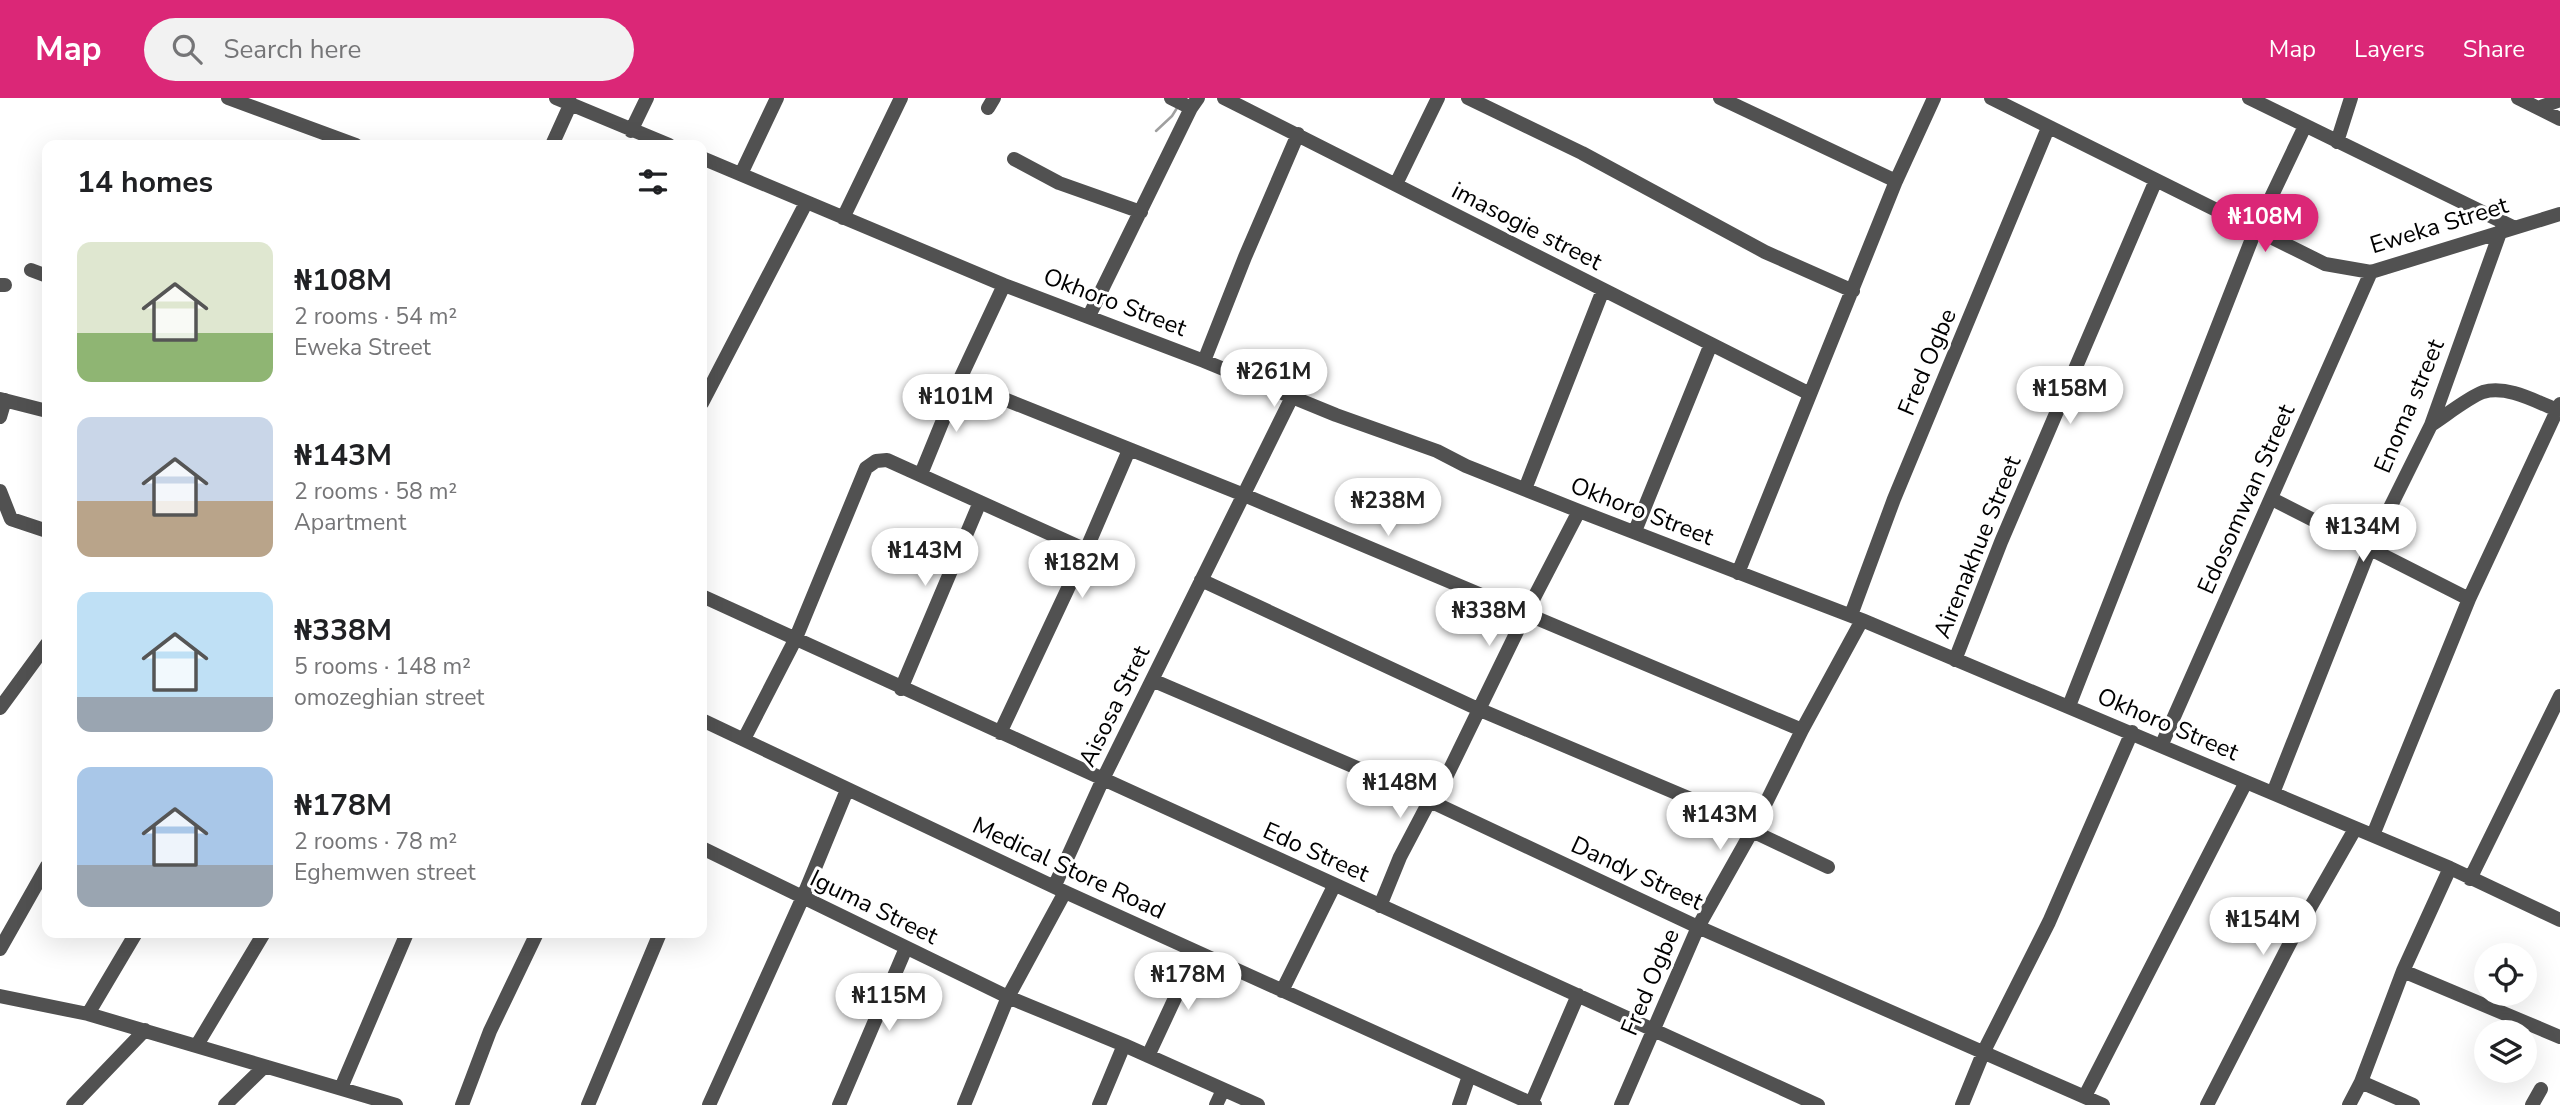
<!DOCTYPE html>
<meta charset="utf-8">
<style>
:root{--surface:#fff;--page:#f2f2f2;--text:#202124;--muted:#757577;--accent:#db2777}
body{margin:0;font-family:"Nunito Sans",sans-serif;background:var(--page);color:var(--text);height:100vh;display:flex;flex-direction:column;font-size:26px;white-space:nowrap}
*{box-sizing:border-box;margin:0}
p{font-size:23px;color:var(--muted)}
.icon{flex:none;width:38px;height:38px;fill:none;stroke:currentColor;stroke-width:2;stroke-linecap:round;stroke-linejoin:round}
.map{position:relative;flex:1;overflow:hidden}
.drawer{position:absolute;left:42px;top:42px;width:665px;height:798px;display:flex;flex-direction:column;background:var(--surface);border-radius:14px;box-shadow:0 7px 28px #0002}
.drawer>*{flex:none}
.buttons{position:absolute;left:2474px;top:845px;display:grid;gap:14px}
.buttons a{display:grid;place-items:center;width:63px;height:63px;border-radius:50%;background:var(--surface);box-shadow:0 7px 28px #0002;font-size:35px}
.price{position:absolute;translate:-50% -60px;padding:0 16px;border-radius:24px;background:#fff;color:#222;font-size:23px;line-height:46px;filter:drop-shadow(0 2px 4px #0008)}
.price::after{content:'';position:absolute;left:50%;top:42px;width:21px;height:16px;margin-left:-10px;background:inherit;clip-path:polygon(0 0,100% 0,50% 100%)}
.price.on{background:var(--accent);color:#fff}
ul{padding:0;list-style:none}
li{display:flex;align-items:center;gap:21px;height:175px;padding:0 35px}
li span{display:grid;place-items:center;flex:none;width:196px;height:140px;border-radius:14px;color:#555}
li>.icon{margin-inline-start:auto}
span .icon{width:84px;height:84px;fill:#fffc;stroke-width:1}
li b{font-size:30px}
h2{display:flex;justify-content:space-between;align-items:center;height:84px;padding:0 35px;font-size:30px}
header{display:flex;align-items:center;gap:42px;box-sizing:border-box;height:98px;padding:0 35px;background:var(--accent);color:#fff}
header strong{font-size:33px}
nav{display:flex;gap:38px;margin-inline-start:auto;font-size:24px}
.search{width:490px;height:63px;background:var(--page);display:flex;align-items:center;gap:18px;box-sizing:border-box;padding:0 24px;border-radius:38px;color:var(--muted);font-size:26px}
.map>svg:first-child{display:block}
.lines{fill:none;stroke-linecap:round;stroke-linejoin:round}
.stream{stroke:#9f9f9f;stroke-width:2.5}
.minor{stroke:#515151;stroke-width:14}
.labels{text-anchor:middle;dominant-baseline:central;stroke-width:6;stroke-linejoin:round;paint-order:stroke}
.street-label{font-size:24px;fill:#000;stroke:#fff}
</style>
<header>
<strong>Map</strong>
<div class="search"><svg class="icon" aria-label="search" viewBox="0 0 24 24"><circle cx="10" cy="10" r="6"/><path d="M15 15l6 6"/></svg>Search here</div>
<nav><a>Map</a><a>Layers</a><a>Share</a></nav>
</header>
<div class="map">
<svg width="2560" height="1007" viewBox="0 0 2560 1007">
<rect width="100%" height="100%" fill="#fff"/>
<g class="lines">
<path class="stream" d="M1156 33 1172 18 1177 10"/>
<path class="minor" d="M228 0 356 47
M556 0 669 47
M1171 0 1191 10
M1224 0 1810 296
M1468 0 1582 55 1765 154 1853 193
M1720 0 1896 83
M1991 0 2325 166 2371 174 2560 116
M2249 0 2513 129
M2518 0 2560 21
M988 10 994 0
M2538 10 2560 2
M631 33 647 0
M2337 44 2351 0
M552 47 571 5
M702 60 1004 187 1204 263 1336 317 1437 353 1466 368 1579 413 1862 522 2450 770 2560 822
M1014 61 1059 85 1141 114
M741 76 777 0
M1396 86 1438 0
M843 120 901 0
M31 172 47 178
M0 187H5
M1089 218 1191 10 1198 0
M1204 263 1245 159 1298 36
M959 283 1244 397 1802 632
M0 301 47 313
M702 305 806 105
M0 319 5 302
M2431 327C2445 318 2469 299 2483 294 2507 287 2535 303 2557 312
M921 376 959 283 1004 187
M1525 391 1603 192
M0 393 11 421 47 433
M2272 401 2469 501
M1635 433 1711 246
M1738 475 1896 83 1934 0
M1201 482 1478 611 1700 705 1752 733 1828 769
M702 498 1818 1007
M1851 517 1894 401 2048 30
M1955 562 2001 444 2156 82
M1152 582 1383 681 1698 829 2103 1007
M901 591 980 404
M2069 608 2255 133 2305 28
M0 610 47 546
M702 622 1065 794 1535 1007
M1000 635 1086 452 1129 352
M744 641 795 542 866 370 876 363 887 362 1086 452
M2162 646 2371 174
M2273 695 2370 450 2431 327 2501 132
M1434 704 1525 517 1579 413
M2373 737 2469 501 2560 306
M702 750 1008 899 1124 947 1258 1007
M2470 781 2560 598
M1055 787 1103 681 1292 299
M1380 808 1400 759 1430 702
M0 851 47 768
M2403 873 2560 939
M1282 893 1334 788
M0 898 88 916 396 1007
M88 916 136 835
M197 947 264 835
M1148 958 1196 855
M2361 984 2413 1007
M341 990 407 835
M2085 998 2246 684
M1531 1006 1578 897
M73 1007 145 932
M225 1007 264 969
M462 1007 490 933 537 835
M588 1007 660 835
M709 1007 803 799 847 692
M839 1007 906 850
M964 1007 1008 899 1065 794
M1099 1007 1124 947
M1216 1007 1223 992
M1459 1007 1469 978
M1621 1007 1698 829 1752 733 1802 632 1862 522
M1962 1007 1984 953 2049 824 2132 634
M2207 1007 2291 843 2355 731
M2349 1007 2361 984 2403 873 2450 770
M2532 1007 2541 991"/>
</g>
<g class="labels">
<g class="street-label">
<text transform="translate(2439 127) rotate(-17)">Eweka Street</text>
<text transform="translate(1527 128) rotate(27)">imasogie street</text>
<text transform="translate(1115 204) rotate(21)">Okhoro Street</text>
<text transform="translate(1927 264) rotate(-67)">Fred Ogbe</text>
<text transform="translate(2409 308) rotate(-67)">Enoma street</text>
<text transform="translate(2246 401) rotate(-66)">Edosomwan Street</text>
<text transform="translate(1642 413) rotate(21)">Okhoro Street</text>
<text transform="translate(1977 449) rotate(-68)">Airenakhue Street</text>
<text transform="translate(1114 608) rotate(-64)">Aisosa Stret</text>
<text transform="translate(2168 626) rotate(23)">Okhoro Street</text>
<text transform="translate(1316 754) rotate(24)">Edo Street</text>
<text transform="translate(1069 770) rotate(25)">Medical Store Road</text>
<text transform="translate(1637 775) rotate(25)">Dandy Street</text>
<text transform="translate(874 809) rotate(26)">Iguma Street</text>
<text transform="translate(1650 884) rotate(-67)">Fred Ogbe</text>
</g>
</g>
</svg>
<div class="buttons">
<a><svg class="icon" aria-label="locate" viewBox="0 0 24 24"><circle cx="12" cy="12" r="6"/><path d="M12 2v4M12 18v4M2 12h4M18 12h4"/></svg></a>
<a><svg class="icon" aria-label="layers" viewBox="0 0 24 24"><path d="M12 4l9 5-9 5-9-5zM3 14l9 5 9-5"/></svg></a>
</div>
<b class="price on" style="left:2265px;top:156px">₦108M</b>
<b class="price" style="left:1274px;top:311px">₦261M</b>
<b class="price" style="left:2070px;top:328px">₦158M</b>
<b class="price" style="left:956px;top:336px">₦101M</b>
<b class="price" style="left:1388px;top:440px">₦238M</b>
<b class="price" style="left:2363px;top:466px">₦134M</b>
<b class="price" style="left:925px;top:490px">₦143M</b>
<b class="price" style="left:1082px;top:502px">₦182M</b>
<b class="price" style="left:1489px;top:550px">₦338M</b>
<b class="price" style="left:1400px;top:722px">₦148M</b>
<b class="price" style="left:1720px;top:754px">₦143M</b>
<b class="price" style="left:2263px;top:859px">₦154M</b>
<b class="price" style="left:1188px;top:914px">₦178M</b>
<b class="price" style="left:889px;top:935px">₦115M</b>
<section class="drawer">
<h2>14 homes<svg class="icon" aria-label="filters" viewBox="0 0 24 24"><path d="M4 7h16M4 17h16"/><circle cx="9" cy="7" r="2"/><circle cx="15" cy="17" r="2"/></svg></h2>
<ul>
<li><span style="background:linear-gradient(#dfe7d0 65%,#8fb573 0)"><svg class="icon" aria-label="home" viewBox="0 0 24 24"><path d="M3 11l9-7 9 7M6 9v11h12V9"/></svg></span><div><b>₦108M</b><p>2 rooms · 54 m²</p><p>Eweka Street</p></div></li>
<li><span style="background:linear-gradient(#c9d6e8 60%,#b9a48a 0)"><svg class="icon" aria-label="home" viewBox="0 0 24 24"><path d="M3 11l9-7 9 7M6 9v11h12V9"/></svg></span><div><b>₦143M</b><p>2 rooms · 58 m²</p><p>Apartment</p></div></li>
<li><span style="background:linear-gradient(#bfe0f5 75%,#9aa5b1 0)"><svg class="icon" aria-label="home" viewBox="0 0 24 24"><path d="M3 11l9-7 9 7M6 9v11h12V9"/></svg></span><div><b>₦338M</b><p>5 rooms · 148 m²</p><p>omozeghian street</p></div></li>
<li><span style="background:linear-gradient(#a9c7e8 70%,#9aa5b1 0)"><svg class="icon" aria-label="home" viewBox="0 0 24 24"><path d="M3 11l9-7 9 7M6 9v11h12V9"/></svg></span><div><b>₦178M</b><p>2 rooms · 78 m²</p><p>Eghemwen street</p></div></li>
</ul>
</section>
</div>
